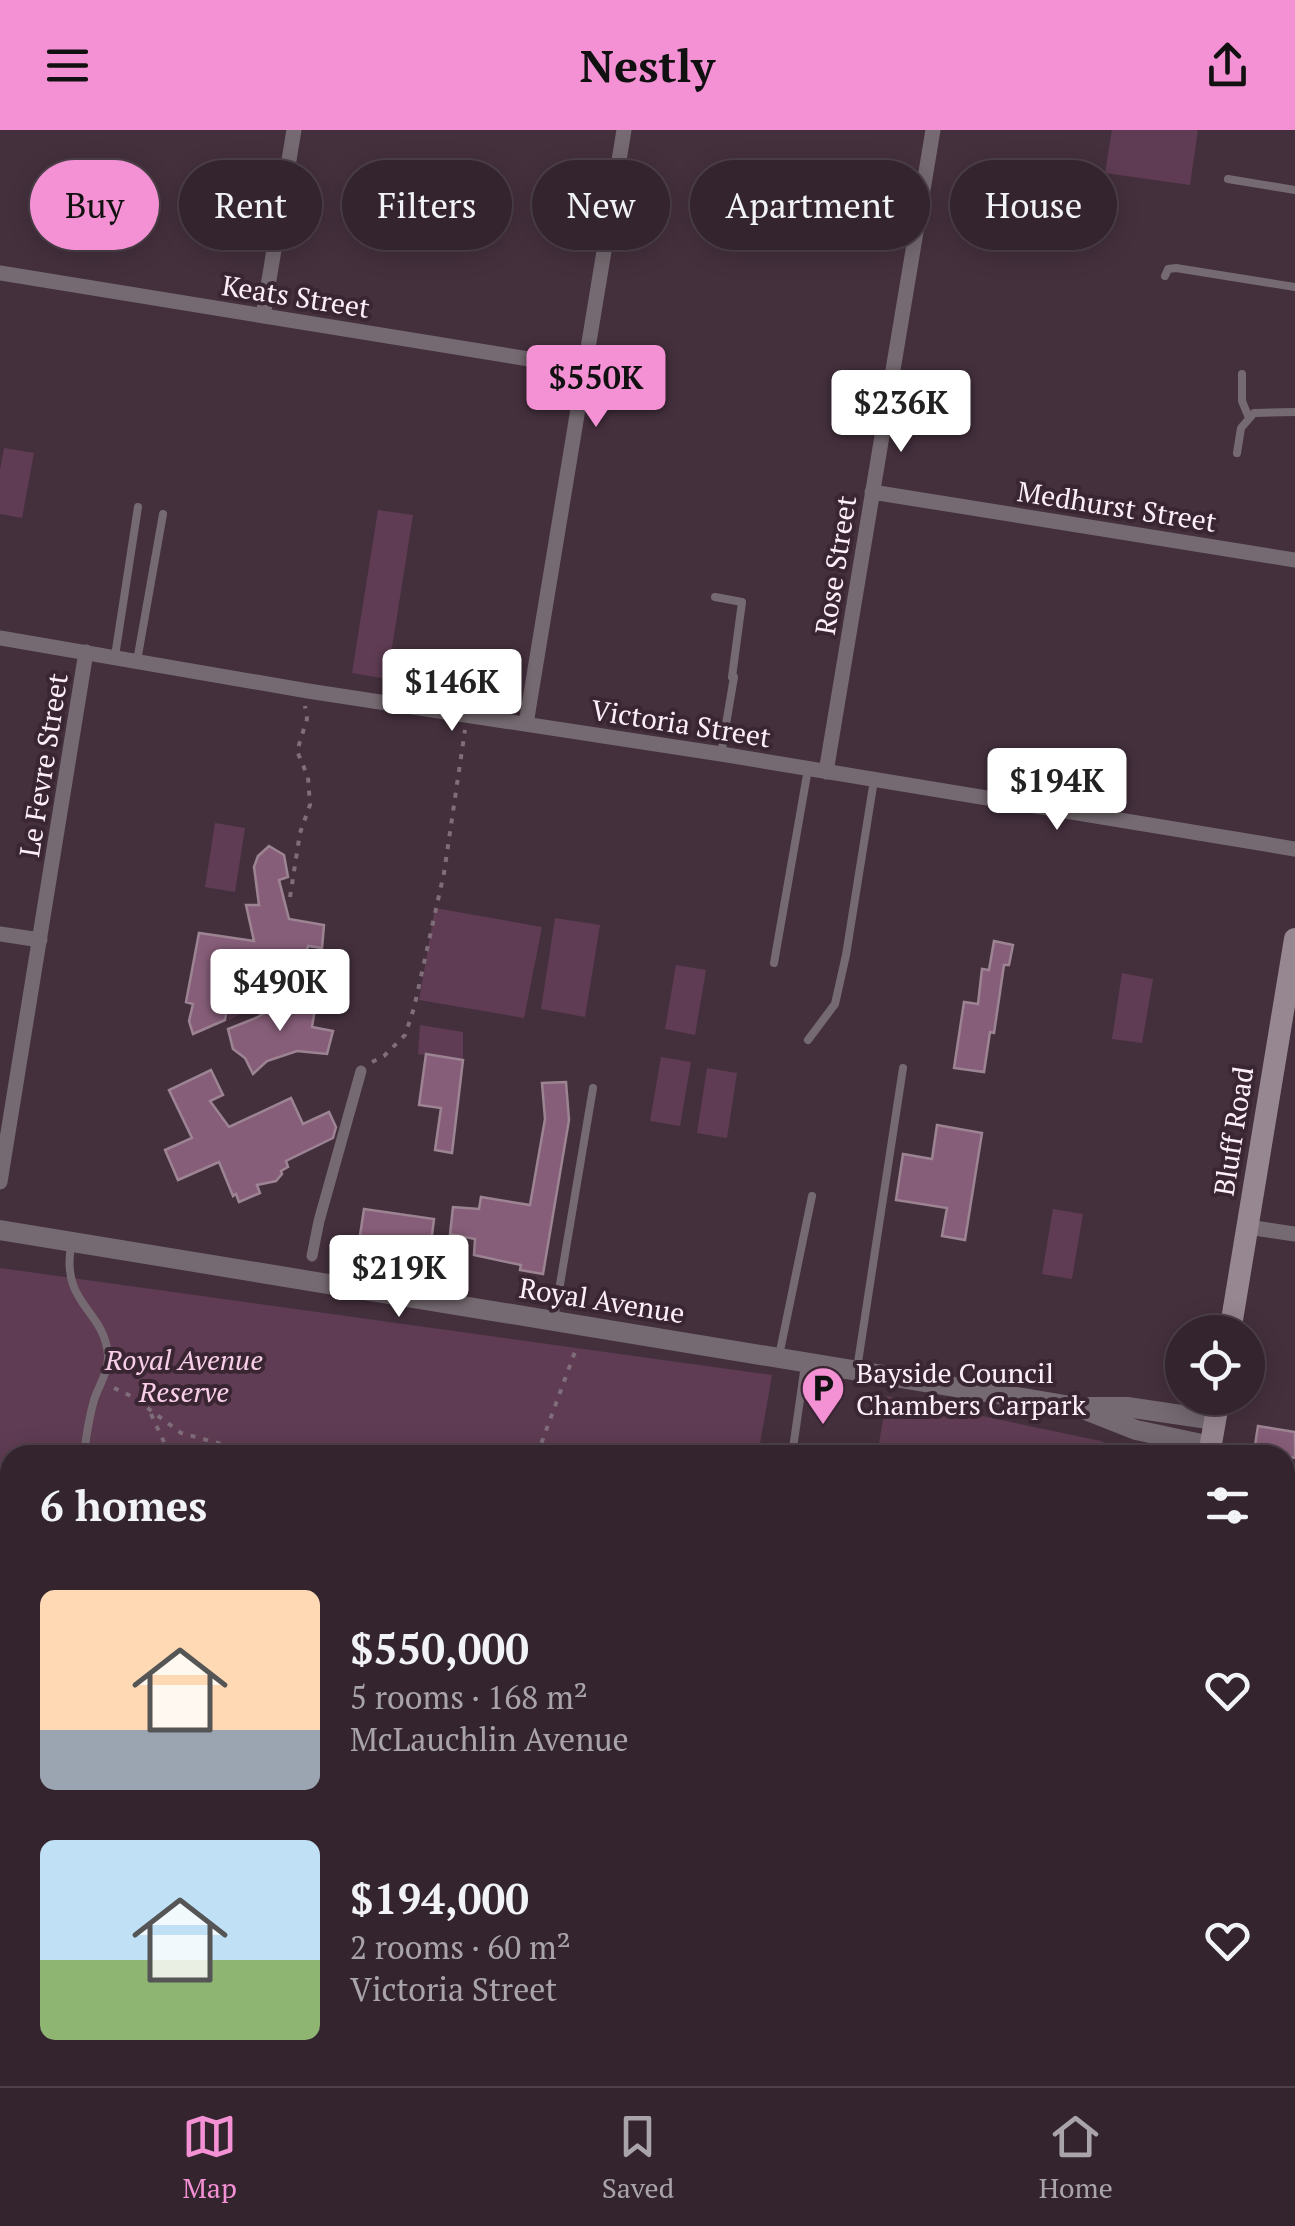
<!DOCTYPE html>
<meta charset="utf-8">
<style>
:root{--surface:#33242e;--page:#3b2c36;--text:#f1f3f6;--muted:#a9a4aa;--line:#4e414a;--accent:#f491d4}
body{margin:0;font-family:"PT Serif",serif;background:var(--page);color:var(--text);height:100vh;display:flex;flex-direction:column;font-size:38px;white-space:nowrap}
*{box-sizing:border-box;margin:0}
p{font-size:32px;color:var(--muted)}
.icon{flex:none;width:55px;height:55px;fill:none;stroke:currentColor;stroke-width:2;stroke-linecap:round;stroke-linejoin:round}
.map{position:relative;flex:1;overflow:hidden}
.side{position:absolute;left:0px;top:1315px;width:1295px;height:642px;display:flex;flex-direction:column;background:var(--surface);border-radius:30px 30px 0 0;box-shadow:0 5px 25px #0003,0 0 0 2px var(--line)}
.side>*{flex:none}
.guide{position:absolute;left:30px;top:30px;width:1235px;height:90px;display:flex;gap:20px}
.fabs{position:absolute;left:1165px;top:1185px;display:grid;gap:20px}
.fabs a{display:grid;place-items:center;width:100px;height:100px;border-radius:50%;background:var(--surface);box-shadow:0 5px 25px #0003,0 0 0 2px var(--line);font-size:50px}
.price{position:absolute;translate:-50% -85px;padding:0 22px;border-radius:10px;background:#fff;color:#222;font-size:32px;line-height:65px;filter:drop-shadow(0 2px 5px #0008)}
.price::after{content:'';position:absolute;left:50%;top:60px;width:30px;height:22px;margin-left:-15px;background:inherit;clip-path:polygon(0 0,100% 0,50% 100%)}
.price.selected{background:var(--accent);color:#111}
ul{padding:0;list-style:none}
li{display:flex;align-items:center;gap:30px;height:250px;padding:0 40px}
li span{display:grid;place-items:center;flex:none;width:280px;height:200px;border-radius:15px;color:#555}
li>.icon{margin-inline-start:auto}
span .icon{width:120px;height:120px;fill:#fffc;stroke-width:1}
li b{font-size:42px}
h2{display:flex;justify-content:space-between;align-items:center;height:120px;padding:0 40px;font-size:42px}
.chip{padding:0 35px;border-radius:45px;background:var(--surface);box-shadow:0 5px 25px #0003,0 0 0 2px var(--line);font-size:35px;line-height:90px}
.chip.selected{background:var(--accent);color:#111}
header{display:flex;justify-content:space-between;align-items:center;height:130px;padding:0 40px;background:var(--accent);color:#111;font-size:45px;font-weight:700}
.tabs{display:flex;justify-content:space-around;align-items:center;height:140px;border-top:2px solid var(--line);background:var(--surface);font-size:28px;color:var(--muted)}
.tabs a{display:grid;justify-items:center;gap:5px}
.tabs .selected{color:var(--accent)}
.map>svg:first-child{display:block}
.green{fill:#5f3c53}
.building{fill:#875e79;stroke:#9c8493;stroke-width:2.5}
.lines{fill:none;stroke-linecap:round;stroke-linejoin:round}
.path{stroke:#7f6d79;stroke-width:4;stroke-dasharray:5 8;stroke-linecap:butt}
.service{stroke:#756a71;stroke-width:8}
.pedestrian{stroke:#756a71;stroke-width:11}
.minor{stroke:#756a71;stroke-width:15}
.tertiary{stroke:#756a71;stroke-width:20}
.secondary{stroke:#978791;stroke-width:22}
.labels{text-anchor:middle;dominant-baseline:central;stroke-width:8;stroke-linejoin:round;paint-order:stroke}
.street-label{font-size:28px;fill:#fdeff8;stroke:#392632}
.park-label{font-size:28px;font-style:italic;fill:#f8cee9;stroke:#392632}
.poi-label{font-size:28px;fill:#fdeff8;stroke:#392632;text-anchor:start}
</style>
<header><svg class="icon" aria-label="menu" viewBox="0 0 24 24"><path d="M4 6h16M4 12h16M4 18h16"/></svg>Nestly<svg class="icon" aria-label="share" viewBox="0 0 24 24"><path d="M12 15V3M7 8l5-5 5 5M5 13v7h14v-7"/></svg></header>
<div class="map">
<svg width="1295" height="1956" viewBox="0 0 1295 1956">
<rect width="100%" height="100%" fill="#44303d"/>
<path class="green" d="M1112 0H1198L1190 55 1105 43Z
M4 318 34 323 22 388 0 384V340Z
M378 380 413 385 387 549 352 543Z
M215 693 245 698 235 762 205 757Z
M435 778 542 797 524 888 419 870Z
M555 788 600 795 585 887 541 879Z
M676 835 706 840 695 905 665 899Z
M235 842 278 851V864L229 890 227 882Z
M1122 843 1153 849 1142 913 1112 909Z
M420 895 463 902V930L418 924Z
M661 927 691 932 680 996 650 991Z
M707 938 737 943 727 1008 697 1003Z
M1053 1079 1083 1084 1072 1149 1042 1144Z
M0 1138 772 1245 758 1325H10V1667L0 1666Z
M887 1266 1101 1311 1128 1325H877Z"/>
<path class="building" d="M269 716 284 725 288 747 279 750 289 789 324 795 322 818 308 816 300 854 234 842 225 890 193 904 189 891 193 874 186 872 199 803 254 811 246 775H259L254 737 258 726Z
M994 811 1013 815 1009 835H1004L994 903 990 902 984 942 954 938 964 872 978 874 982 839 989 840Z
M294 862 309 878 315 879 312 897 333 901 327 924 297 921 267 931 253 944 245 928 233 919 228 899 258 887Z
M426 924 463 930 452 1023 435 1020 441 978 419 975Z
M211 940 223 965 210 971 229 997 291 968 303 994 329 982 336 997 333 1008 286 1031 288 1037 281 1041 282 1044 276 1051 257 1055 260 1063 239 1072 236 1064 233 1066 219 1032 178 1050 165 1020 192 1008 169 960Z
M566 952 569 990 543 1144 520 1140 521 1135 474 1125 475 1109 450 1104 453 1077 479 1079 481 1067 530 1075 545 989 542 953Z
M937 995 982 1003 965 1110 942 1106 947 1078 896 1070 903 1024 932 1029Z
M364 1079 434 1089 430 1121 359 1112Z
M1258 1296 1295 1302V1328L1254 1322Z"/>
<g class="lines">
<path class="path" d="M290 767 300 703 310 675 308 647 297 621 307 589 305 576
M372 932 384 926 405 905 414 878 444 743 465 600
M114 1258 133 1267 181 1303 262 1325
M151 1284 170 1325
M537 1325 576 1219"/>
<path class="service" d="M1228 49 1295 60
M1165 146 1168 139 1176 138 1295 157
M1242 244V271L1249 288
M1237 323 1241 298 1254 283 1295 282
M715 467 742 472 732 547H734L721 624
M115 526 138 377
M137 531 163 384
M774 833 808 639
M808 910 835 874 846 825 874 650
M71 1116C61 1175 104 1179 108 1225 109 1241 99 1255 94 1270 89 1288 86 1307 84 1325
M554 1190 593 958
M779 1226 812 1066
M857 1239 903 938
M792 1325 805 1235
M0 1484 10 1490
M1285 1829 1295 1830
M984 1948 987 1956
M672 1956 673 1948"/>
<path class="pedestrian" d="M312 1126 319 1091 361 941"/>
<path class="minor" d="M0 143 584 238
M263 186 294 0
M872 362 1295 430
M0 508 308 561 721 624 1295 719
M526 594 624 0
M826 642 933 0
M0 804 40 810
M0 1052 86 522
M1247 1097 1295 1104
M1285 1407 1295 1409
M0 1687 10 1689
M0 1951 30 1956
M625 1956 627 1948"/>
<path class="tertiary" d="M0 1100 1077 1277H1127L1215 1290
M1088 1281 1136 1300 1211 1316"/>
<path class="secondary" d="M1230 1202 1295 809
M1209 1325 1219 1268
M1105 1956 1107 1948"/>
</g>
<defs>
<g id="parking-pin" transform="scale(2.25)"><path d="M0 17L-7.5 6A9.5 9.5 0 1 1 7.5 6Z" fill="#f491d4" stroke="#392632"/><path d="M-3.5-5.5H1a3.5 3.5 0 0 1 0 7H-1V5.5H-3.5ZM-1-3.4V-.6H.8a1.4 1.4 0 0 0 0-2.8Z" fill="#111"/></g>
</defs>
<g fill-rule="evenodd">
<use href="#parking-pin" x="823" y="1258"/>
</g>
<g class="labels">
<g class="street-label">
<text transform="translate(296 166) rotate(9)">Keats Street</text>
<text transform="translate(1117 376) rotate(9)">Medhurst Street</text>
<text transform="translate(835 435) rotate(-81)">Rose Street</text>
<text transform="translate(681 593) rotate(9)">Victoria Street</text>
<text transform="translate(43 635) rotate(-81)">Le Fevre Street</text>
<text transform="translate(1233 1001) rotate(-81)">Bluff Road</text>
<text transform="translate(602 1170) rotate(9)">Royal Avenue</text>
</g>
<g class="park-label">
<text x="184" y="1229">Royal Avenue<tspan x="184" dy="32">Reserve</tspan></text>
</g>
<g class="poi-label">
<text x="856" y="1242">Bayside Council<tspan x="856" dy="32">Chambers Carpark</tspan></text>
</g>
</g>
</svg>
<div class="fabs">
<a><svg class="icon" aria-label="locate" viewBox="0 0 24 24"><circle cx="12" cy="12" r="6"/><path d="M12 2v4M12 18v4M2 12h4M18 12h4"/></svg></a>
</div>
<b class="price selected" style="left:596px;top:300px">$550K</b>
<b class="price" style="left:901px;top:325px">$236K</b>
<b class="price" style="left:452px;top:604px">$146K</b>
<b class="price" style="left:1057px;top:703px">$194K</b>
<b class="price" style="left:280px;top:904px">$490K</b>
<b class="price" style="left:399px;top:1190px">$219K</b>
<div class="guide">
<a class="chip selected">Buy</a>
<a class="chip">Rent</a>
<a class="chip">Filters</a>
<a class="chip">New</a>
<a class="chip">Apartment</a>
<a class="chip">House</a>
</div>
<section class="side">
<h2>6 homes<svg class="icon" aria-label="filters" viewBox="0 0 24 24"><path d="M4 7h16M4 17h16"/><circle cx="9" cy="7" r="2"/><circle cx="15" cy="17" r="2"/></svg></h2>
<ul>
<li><span style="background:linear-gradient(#ffd9b3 70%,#9aa5b1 0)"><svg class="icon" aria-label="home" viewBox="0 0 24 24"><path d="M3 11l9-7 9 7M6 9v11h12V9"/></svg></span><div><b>$550,000</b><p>5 rooms · 168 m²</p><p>McLauchlin Avenue</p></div><svg class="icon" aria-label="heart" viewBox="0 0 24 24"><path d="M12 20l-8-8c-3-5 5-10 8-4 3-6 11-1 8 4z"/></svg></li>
<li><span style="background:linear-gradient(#bfe0f5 60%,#8fb573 0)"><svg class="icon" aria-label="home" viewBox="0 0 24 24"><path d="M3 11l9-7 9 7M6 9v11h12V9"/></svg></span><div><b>$194,000</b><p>2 rooms · 60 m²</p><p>Victoria Street</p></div><svg class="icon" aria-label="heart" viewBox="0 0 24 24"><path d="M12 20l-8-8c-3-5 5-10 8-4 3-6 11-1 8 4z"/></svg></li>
</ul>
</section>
</div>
<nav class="tabs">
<a class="selected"><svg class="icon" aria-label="map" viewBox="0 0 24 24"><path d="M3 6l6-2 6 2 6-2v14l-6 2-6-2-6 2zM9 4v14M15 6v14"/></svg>Map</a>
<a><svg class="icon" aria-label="saved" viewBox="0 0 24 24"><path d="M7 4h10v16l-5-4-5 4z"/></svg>Saved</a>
<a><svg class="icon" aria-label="home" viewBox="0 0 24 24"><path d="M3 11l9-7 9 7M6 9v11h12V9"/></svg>Home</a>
</nav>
